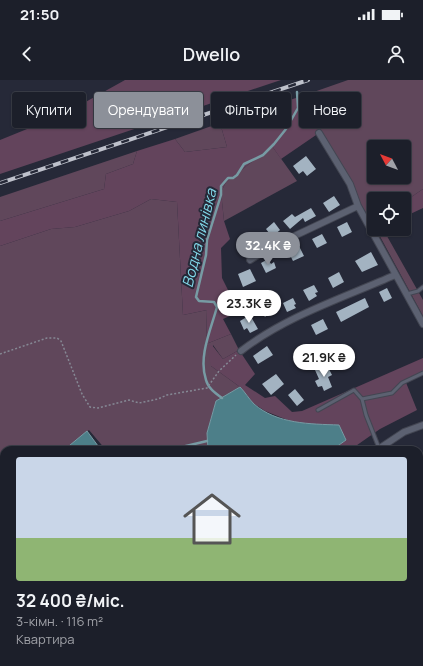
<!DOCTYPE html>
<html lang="uk">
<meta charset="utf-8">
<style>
:root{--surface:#1c1f2a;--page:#292c36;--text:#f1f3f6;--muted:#a0a2a8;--line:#3a3d47;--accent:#8c9099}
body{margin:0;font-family:Manrope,sans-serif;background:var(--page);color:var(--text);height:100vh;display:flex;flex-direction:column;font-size:15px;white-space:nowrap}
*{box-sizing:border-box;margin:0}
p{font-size:13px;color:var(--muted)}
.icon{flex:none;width:22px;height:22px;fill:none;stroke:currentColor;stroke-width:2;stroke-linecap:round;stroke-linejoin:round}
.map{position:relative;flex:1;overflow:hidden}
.sheet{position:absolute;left:0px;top:366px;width:423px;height:220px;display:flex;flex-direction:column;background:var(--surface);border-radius:12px 12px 0 0;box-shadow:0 1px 3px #0004,0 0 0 1px var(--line)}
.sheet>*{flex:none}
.banner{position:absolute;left:12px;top:12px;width:399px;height:36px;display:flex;gap:8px}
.needle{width:26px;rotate:311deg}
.buttons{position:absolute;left:367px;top:60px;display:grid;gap:8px}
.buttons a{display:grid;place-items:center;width:44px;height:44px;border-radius:4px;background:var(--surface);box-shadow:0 1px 3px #0004,0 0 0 1px var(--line);font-size:20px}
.price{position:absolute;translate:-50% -34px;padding:0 9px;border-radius:14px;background:#fff;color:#222;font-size:13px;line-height:26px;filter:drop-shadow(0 1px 2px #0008)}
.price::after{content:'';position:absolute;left:50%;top:24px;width:12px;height:9px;margin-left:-6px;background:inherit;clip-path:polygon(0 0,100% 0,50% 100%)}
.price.current{background:var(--accent);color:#fff}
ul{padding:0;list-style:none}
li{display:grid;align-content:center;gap:8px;height:212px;padding:0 16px}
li+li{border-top:1px solid var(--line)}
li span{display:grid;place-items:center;height:124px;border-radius:4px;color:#555}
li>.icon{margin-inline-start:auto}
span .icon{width:72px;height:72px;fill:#fffc;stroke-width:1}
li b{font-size:17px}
.tag{padding:0 14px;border-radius:4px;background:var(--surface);box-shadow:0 1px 3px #0004,0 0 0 1px var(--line);font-size:14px;line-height:36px}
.tag.current{background:var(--accent);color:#fff}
.status{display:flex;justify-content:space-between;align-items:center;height:28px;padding:0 20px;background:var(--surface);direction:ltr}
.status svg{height:11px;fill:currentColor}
header{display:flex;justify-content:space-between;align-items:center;height:52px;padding:0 16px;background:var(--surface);font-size:18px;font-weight:600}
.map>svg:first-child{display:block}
.green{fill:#60475b;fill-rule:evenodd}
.forest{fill:#63445c}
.water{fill:#4d7f89;stroke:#779ba4}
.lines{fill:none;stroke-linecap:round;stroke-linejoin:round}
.stream{stroke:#779ba4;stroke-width:2.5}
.building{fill:#a3b3c1}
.service-casing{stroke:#434652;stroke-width:5}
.minor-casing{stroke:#434652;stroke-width:8}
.path{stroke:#858894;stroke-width:1.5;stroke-dasharray:2 2;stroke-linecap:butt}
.service{stroke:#5c6171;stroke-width:3}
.minor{stroke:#5c6171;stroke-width:6}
.rail-casing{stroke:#bec1cb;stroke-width:4}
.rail{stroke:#262938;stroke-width:2.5;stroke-dasharray:8;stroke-linecap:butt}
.labels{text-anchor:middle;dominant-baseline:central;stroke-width:4;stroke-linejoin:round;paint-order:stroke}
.water-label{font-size:15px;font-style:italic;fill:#82d8e9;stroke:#262938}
</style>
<div class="status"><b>21:50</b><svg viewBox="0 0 49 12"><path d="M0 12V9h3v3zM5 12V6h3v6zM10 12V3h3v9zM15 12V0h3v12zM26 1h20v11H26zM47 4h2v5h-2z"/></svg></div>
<header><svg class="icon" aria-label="back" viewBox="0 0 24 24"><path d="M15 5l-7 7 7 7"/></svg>Dwello<svg class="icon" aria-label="person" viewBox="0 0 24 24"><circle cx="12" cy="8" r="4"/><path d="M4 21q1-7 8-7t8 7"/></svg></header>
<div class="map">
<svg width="423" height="586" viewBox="0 0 423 586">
<rect width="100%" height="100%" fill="#262938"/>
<path class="green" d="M348 0H423V109L404 122V119H374V146L309 38 326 22H339L316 19 308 14ZM374 67H404V97H374Z
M220 43 227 67 185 72 175 59Z
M272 66 297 101 224 141 221 112 226 102Z
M137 71 133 84 106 94 104 109 0 141V117Z
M151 119 177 122 183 235 207 230 206 264 231 254 239 270 223 279 213 265 211 286 240 307 216 321 207 353V369L106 370 89 350 64 370H4V390L0 391V166L51 149 75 147 129 131Z
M376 149H383L423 220V236Z"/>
<path class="forest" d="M125 0H281L0 94V60L64 34Z
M308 14 316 19 330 14 339 22H326L309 38 319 53 281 79 272 66 226 102 221 112 224 141 230 159 221 168 222 198 239 232 223 239 231 254 206 264 207 230 183 235 177 122 151 119 129 131 75 147 51 149 0 166V141L104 109 106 94 133 84 137 71 175 59 185 72 227 67 220 43Z
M423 109V128L404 137V122Z
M212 265 223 279 239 270 255 294 245 305 265 318 275 316 292 332 302 331 423 278V292L405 300 417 330 380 349 350 370H332L346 360 339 346 295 343 265 331 253 323 240 307 211 286 207 266Z
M419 518 423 525V586H399L396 582H419Z"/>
<path class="water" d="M240 307C245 312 249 319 254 324 277 344 310 344 339 345L346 360 332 370H208L207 353 216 321Z
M87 351 101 370H64Z"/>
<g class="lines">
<path class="stream" d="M222 318C215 313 208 308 206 300 198 277 211 249 217 227L214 222 199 221 196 217 206 175 207 160 221 115V106L228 98H233L237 95 244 84 263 75 274 64 286 49 298 28 297 12
M100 370H103
M169 370 207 361
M419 575 423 585"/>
</g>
<path class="building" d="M306 76 316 89 307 96 303 91 299 94 293 86Z
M334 116 340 125 329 132 323 123Z
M311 128 316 136 305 142 303 138 290 149 283 141 292 134 295 137Z
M274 142 280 150 272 157 266 149Z
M347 142 352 152 342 157 337 147Z
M322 154 327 163 317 168 312 159Z
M299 166 304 176 293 181 288 171Z
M371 172 378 185 362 192 355 181Z
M268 179 271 184 274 182 276 188 266 193 261 183Z
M250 189 256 201 243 207 238 194Z
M339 192 344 202 333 208 328 198Z
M314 205 318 212 315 213 317 216 309 221 303 210Z
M387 208 392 218 384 222 379 212Z
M293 218 296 224 294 225 296 228 287 232 283 223Z
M365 218 369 227 341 242 336 232Z
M265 223 272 231 265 237 258 228Z
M250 235 258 249 250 253 247 248 244 250 240 241Z
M323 239 328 249 316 255 311 245Z
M267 266 273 275 258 284 253 276Z
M327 285 332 295 328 297 332 307 324 311 322 306 318 307 315 301 319 299 315 290Z
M276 294 284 304 271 315 262 304Z
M295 309 304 320 297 326 288 315Z"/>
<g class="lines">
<g class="service-casing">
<path id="service" d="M407 214 418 211 423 207
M362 319 366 335 379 368
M318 330 354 310 362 319 392 313 402 303 423 293
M0 518 4 513
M0 563 4 566
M98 582 102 586
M265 582 268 586"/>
</g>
<g class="minor-casing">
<path id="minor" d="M358 126 423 244
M250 180 271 167 358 126 350 104 319 53
M241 271C286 236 343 218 395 195
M377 370 404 352 423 345
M109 586 113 582"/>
</g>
<path class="path" d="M0 274 47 258H57L61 261 82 314 90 327 98 328 129 320 139 323 158 319 167 315 207 308 219 291 236 275"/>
<use href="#service" class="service"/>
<use href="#minor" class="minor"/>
<g class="rail-casing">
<path id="rail" d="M0 103 308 0"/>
</g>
<use href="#rail" class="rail"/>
</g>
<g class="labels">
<g class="water-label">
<text transform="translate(199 158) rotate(-76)">Водна линівка</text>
</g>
</g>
</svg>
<div class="buttons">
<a><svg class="needle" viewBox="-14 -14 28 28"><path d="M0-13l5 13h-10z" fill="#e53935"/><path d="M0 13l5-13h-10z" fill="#a0a2a8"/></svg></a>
<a><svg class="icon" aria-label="locate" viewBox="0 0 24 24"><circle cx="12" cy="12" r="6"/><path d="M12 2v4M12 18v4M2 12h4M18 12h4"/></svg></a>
</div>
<b class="price current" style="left:268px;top:186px">32.4K ₴</b>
<b class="price" style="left:249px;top:244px">23.3K ₴</b>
<b class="price" style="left:324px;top:298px">21.9K ₴</b>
<div class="banner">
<a class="tag">Купити</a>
<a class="tag current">Орендувати</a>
<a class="tag">Фільтри</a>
<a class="tag">Нове</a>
</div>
<section class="sheet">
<ul>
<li><span style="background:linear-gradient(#c9d6e8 65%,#8fb573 0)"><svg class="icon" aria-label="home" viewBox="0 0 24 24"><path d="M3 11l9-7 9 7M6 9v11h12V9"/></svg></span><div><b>32 400 ₴/міс.</b><p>3-кімн. · 116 m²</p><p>Квартира</p></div></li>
</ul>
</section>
</div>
